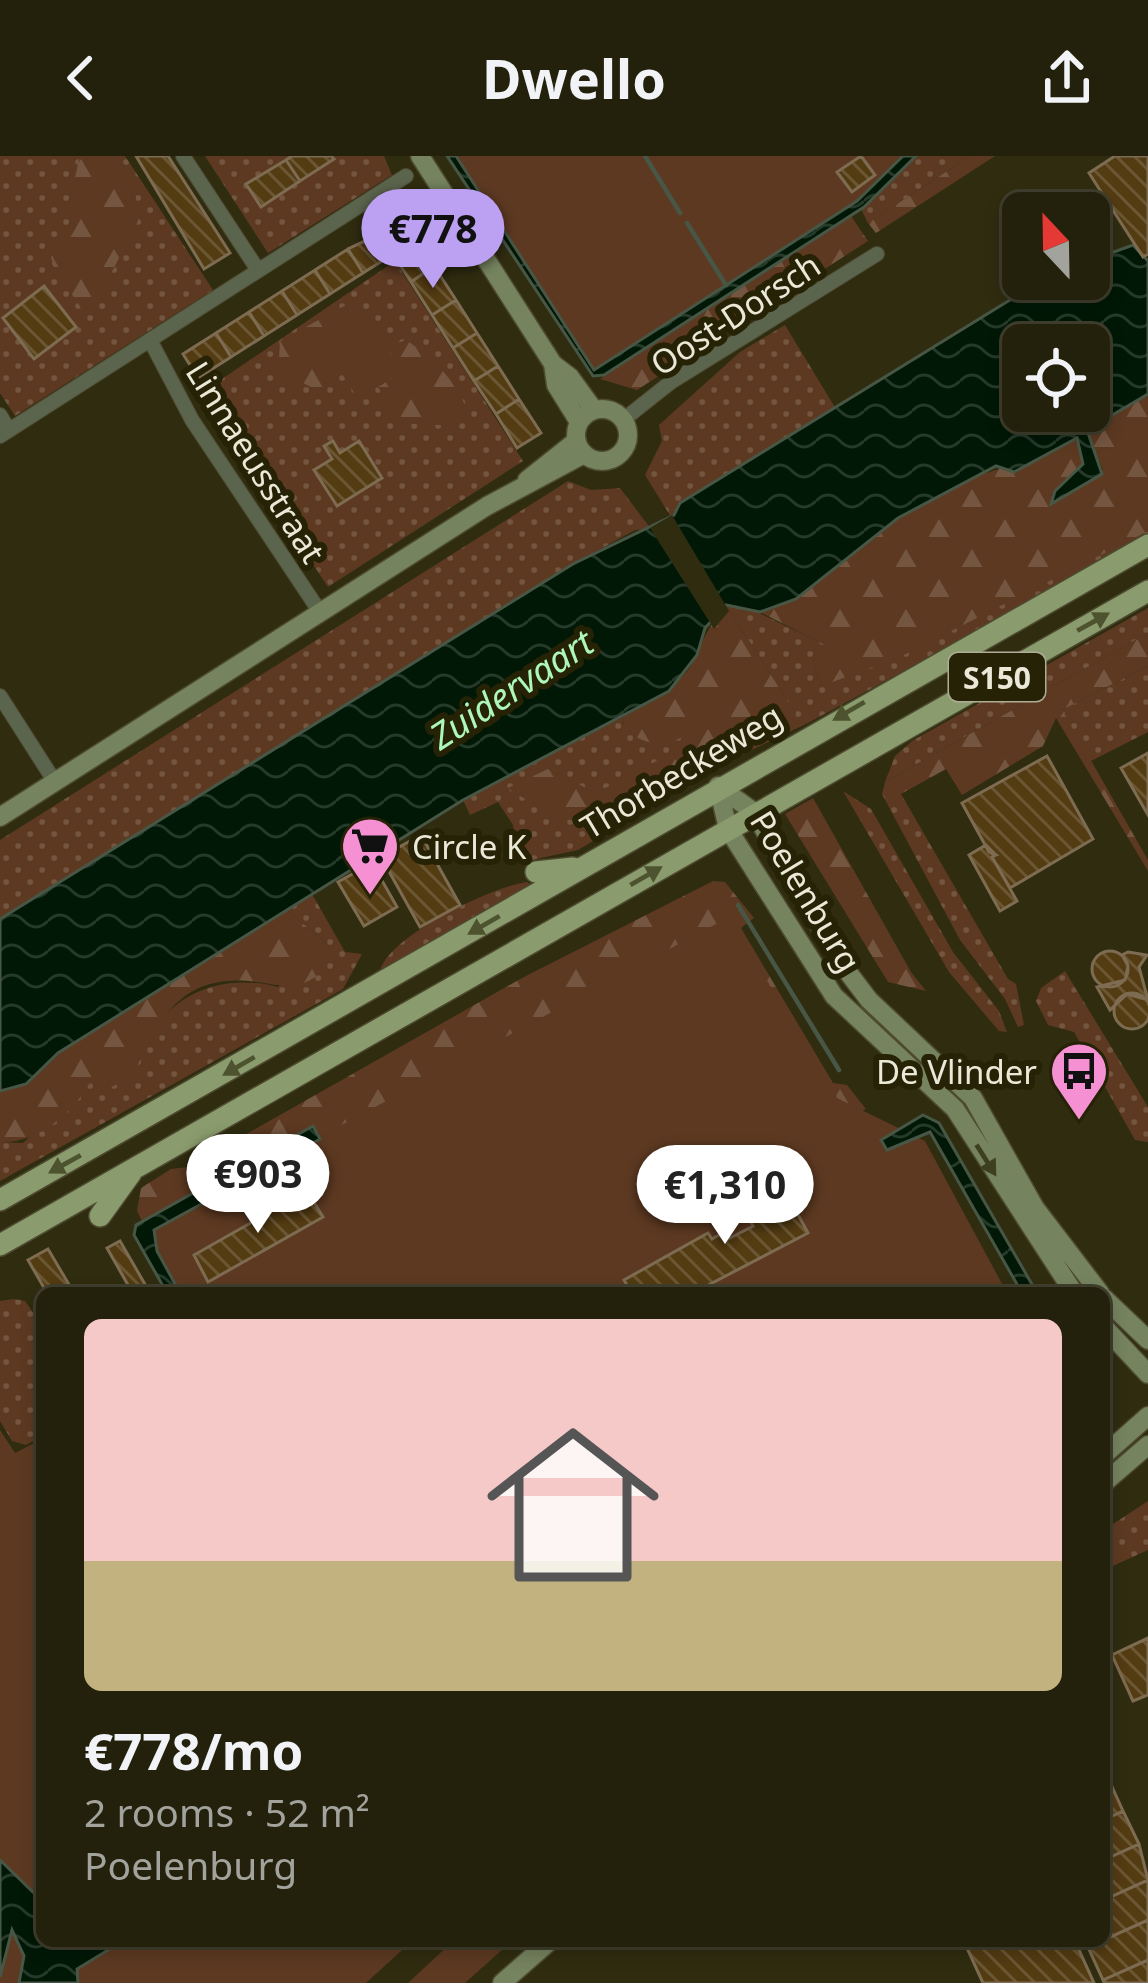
<!DOCTYPE html>
<meta charset="utf-8">
<style>
:root{--surface:#23210c;--page:#2b2915;--text:#f1f3f6;--muted:#a3a39d;--line:#403e2d;--accent:#bca0f2}
body{margin:0;font-family:"Noto Sans",sans-serif;background:var(--page);color:var(--text);height:100vh;display:flex;flex-direction:column;font-size:45px;white-space:nowrap}
*{box-sizing:border-box;margin:0}
p{font-size:39px;color:var(--muted)}
.icon{flex:none;width:66px;height:66px;fill:none;stroke:currentColor;stroke-width:2;stroke-linecap:round;stroke-linejoin:round}
.map{position:relative;flex:1;overflow:hidden}
.side{position:absolute;left:36px;top:1131px;width:1074px;height:660px;display:flex;flex-direction:column;background:var(--surface);border-radius:18px;box-shadow:0 6px 18px #0003,0 0 0 3px var(--line)}
.side>*{flex:none}
.needle{width:78px;rotate:338deg}
.controls{position:absolute;left:1002px;top:36px;display:grid;gap:24px}
.controls a{display:grid;place-items:center;width:108px;height:108px;border-radius:18px;background:var(--surface);box-shadow:0 6px 18px #0003,0 0 0 3px var(--line);font-size:60px}
.price{position:absolute;translate:-50% -102px;padding:0 27px;border-radius:42px;background:#fff;color:#222;font-size:39px;line-height:78px;filter:drop-shadow(0 3px 6px #0008)}
.price::after{content:'';position:absolute;left:50%;top:72px;width:36px;height:27px;margin-left:-18px;background:inherit;clip-path:polygon(0 0,100% 0,50% 100%)}
.price.on{background:var(--accent);color:#111}
ul{padding:0;list-style:none}
li{display:grid;align-content:center;gap:24px;height:636px;padding:0 48px}
li+li{border-top:3px solid var(--line)}
li span{display:grid;place-items:center;height:372px;border-radius:18px;color:#555}
li>.icon{margin-inline-start:auto}
span .icon{width:216px;height:216px;fill:#fffc;stroke-width:1}
li b{font-size:51px}
header{display:flex;justify-content:space-between;align-items:center;height:156px;padding:0 48px;background:var(--surface);font-size:54px;font-weight:700}
.map>svg:first-child{display:block}
.grass{fill:url(#grass-dots)}
.forest{fill:url(#forest-firs)}
.green{fill:#5d3921}
.water{fill:url(#water-waves);stroke:#475645;stroke-width:3;fill-rule:evenodd}
.pier{fill:#2f2c10}
.lines{fill:none;stroke-linecap:round;stroke-linejoin:round}
.stream{stroke:#475645;stroke-width:4.5}
.building{fill:url(#building-back-hatch);stroke:#7e6c52;stroke-width:3}
.street-casing{stroke:#4d4a30;stroke-width:16}
.secondary-casing{stroke:#4d4a30;stroke-width:21}
.primary-casing{stroke:#4d4a30;stroke-width:24}
.street{stroke:#5b644d;stroke-width:14}
.secondary{stroke:#75835f;stroke-width:18}
.primary{stroke:#8a9c6d;stroke-width:21}
.oneway{fill:#4e532f}
.oneway2{fill:#3e3f21}
.labels{text-anchor:middle;dominant-baseline:central;stroke-width:12;stroke-linejoin:round;paint-order:stroke}
.shield{fill:#262206;stroke:#afad98;stroke-width:3}
.shield-label{font-size:30px;font-weight:bold;fill:#eae8d7}
.street-label{font-size:33px;fill:#eae8d7;stroke:#262206}
.poi-label{font-size:33px;fill:#eae8d7;stroke:#262206;text-anchor:start}
.water-label{font-size:36px;font-style:italic;fill:#acf7b9;stroke:#262206}
</style>
<header><svg class="icon" aria-label="back" viewBox="0 0 24 24"><path d="M15 5l-7 7 7 7"/></svg>Dwello<svg class="icon" aria-label="share" viewBox="0 0 24 24"><path d="M12 15V3M7 8l5-5 5 5M5 13v7h14v-7"/></svg></header>
<div class="map">
<svg width="1148" height="1827" viewBox="0 0 1148 1827">
<defs>
<pattern id="grass-dots" width="8" height="8" patternUnits="userSpaceOnUse" patternTransform="scale(3)"><rect width="8" height="8" fill="#5d3921"/><path d="M2 2h.1M6 6h.1" fill="none" stroke="#745640" stroke-width="1.8" stroke-linecap="round"/></pattern>
<pattern id="forest-firs" width="22" height="20" patternUnits="userSpaceOnUse" patternTransform="scale(3)"><rect width="22" height="20" fill="#5d3921"/><path d="M5 1l3.5 6h-7zM16 11l3.5 6h-7z" fill="#745640"/></pattern>
<pattern id="water-waves" width="16" height="10" patternUnits="userSpaceOnUse" patternTransform="scale(3)"><rect width="16" height="10" fill="#011806"/><path d="M0 5q4-4 8 0t8 0" fill="none" stroke="#263a2a"/></pattern>
<pattern id="building-back-hatch" width="6" height="6" patternUnits="userSpaceOnUse" patternTransform="scale(3)"><rect width="6" height="6" fill="#533b12"/><path d="M-1 5l2 2M0 0l6 6M5-1l2 2" fill="none" stroke="#6c5734"/></pattern>
</defs>
<rect width="100%" height="100%" fill="#2f2c10"/>
<path class="grass" d="M0 0H125L213 134 15 260 0 237Z
M205 0H384L392 19 268 97Z
M904 0H970L868 67 857 45Z
M395 105 523 305 328 431 200 238Z
M785 169 836 253 680 347 671 361 645 319 662 285 659 269 740 196Z
M568 325 591 334 620 332 651 373 635 374 573 408 0 763V684Z
M1148 375V382L808 567 714 612 578 694 518 707 513 669 498 646 470 659 463 644 623 561 624 571 699 569 697 584 596 638 548 613 592 669 729 580 796 558 726 449 740 448 828 490 813 505 822 530Z
M1148 452V477L885 626 895 600 912 585Z
M1148 510V576L1089 606 1062 554Z
M843 635 871 653 953 796 999 855 1007 876 999 875 949 816Z
M882 638H901L1008 823 1016 828 1024 869 1018 871 1005 843 960 784Z
M527 726 534 730 380 815C389 780 491 731 527 726Z
M312 738 345 796 362 798 343 833 0 1025V986L23 987 91 925 140 903C158 842 218 815 278 831L326 787 287 754Z
M1065 815 1148 951V986L1135 984 1074 876 1048 869 1036 845 1041 832Z
M14 1143 25 1145 42 1169V1280L26 1289 12 1285 0 1265V1145Z
M1148 1345V1394L1104 1414V1374Z"/>
<path class="forest" d="M80 0H114L136 42 138 65 101 137 81 152 52 108 54 92 76 70 73 30Z
M970 0H995L876 77 868 67Z
M851 60 868 85 637 234 600 223Z
M348 148 364 153 370 164 326 191 338 211 329 230 315 233 299 225 287 230 278 222 280 185Z
M406 184C434 203 455 223 468 256L459 270 398 267 378 231 402 216 387 191Z
M1148 238V375L902 500 822 530 813 505 827 490 760 456C830 431 874 372 938 336 982 312 1038 309 1078 281L1083 308 1051 340 1103 314 1086 274Z
M726 449 796 558 749 583 729 580 591 669 563 662 506 633 548 613 596 637 696 584 698 571C673 591 646 594 624 571L623 561C650 546 685 529 697 498 705 478 712 467 726 449Z
M1148 477V510L1062 554 1148 704V715L1056 562 1043 590 962 639 946 613 901 638H882L885 626Z
M813 642 911 816 926 835 888 826 785 658Z
M713 725 725 726 754 762 741 772 833 927 847 929 866 953 771 1007 181 1088 313 970 142 1065 137 1055 141 1032 171 1013 188 1011 522 822Z
M287 754 326 787 318 819C299 833 287 831 264 827 183 813 159 860 132 922L109 932 91 925C73 957 37 988 0 986V935L26 928 58 897Z"/>
<path class="green" d="M456 0H904L857 45 594 214Z
M370 164 402 216 358 243 325 191Z
M729 761 837 942 925 985 1007 1137H174L142 1076Z
M0 1274 15 1297 42 1283V1785H412L366 1827H0Z
M453 1785H512L465 1827H408Z"/>
<path class="water" d="M447 0H456L594 214 857 45 903 0H916L864 51 604 219 593 220Z
M1133 89 1148 105V238L1087 274 1102 318 1051 348 1055 335 1083 308 1077 282 1014 316 996 310 898 362 796 443 760 456 726 449 705 472 697 499 669 535 463 644 58 897 26 928 0 935V763L573 408 674 359 680 347 1031 131 1048 123H1089V105ZM1023 189H1089V255H1023Z
M923 959 939 967 1037 1137H1022L930 976 887 994 881 984Z
M313 970 320 983 154 1074 157 1095 180 1137H167L134 1079 136 1069Z
M0 1704 42 1745V1785H123L77 1813 78 1827H19L24 1800 12 1774 0 1821Z"/>
<path class="pier" d="M672 359 729 455 714 473 650 372Z"/>
<g class="lines">
<path class="stream" d="M645 0 680 57
M687 67 726 129
M738 749 839 914"/>
</g>
<path class="building" d="M136 0H168L230 97 204 113Z
M292 0H331L334 3 300 25 286 4Z
M861 0 875 19 852 36 837 16Z
M1115 0H1148V98L1143 101 1089 17Z
M286 4 300 25 261 51 246 28Z
M401 59 413 77 389 92 378 74Z
M413 77 434 110 411 126 389 92Z
M380 78 385 85 374 92 382 105 363 117 348 93Z
M348 93 363 117 330 138 315 114Z
M434 110 456 144 432 159 411 126Z
M315 114 330 138 297 159 282 135Z
M44 130 76 171 34 203 3 162Z
M282 135 297 159 264 180 249 156Z
M456 144 477 177 453 192 432 159Z
M249 156 264 180 231 201 216 177Z
M216 177 231 201 198 222 183 198Z
M477 177 498 210 474 225 453 192Z
M498 210 519 243 496 258 474 225Z
M519 243 541 277 517 292 496 258Z
M333 285 340 297 359 285 382 322 337 350 314 314 332 303 324 290Z
M1148 597V659L1121 612Z
M1047 600 1093 683 1010 732 992 701 996 699 989 696 962 647Z
M421 679 460 749 420 771 381 701Z
M986 689 996 699 992 701 1017 745 1000 755 969 699Z
M372 707 397 751 364 770 338 726Z
M1092 813a18 18 0 1 1 36 0a18 18 0 1 1-36 0Z
M1128 796 1147 799 1139 811 1148 844 1127 838 1110 854 1097 831 1125 824 1128 810 1122 799Z
M1114 855a18 18 0 1 1 36 0a18 18 0 1 1-36 0Z
M778 1022 808 1077 693 1137H632L624 1124 708 1077 712 1083 724 1076 728 1083 753 1070 739 1044Z
M307 1035 323 1061 208 1126 194 1099Z
M120 1085 150 1137 116 1136 128 1129 107 1092Z
M48 1093 74 1137H47L28 1104Z
M1148 1482V1539L1133 1545 1112 1499Z
M1108 1622 1123 1655 1104 1664V1624Z
M1123 1655 1139 1688 1104 1704V1664Z
M1139 1688 1148 1724 1104 1744V1704Z
M1148 1724V1764L1104 1784V1744Z
M1148 1764V1804L1103 1824 1088 1791Z
M976 1785H1075L1094 1827H983L966 1790Z
M1148 1804V1827H1104L1103 1824Z"/>
<g class="lines">
<g class="street-casing">
<path id="street" d="M183 0 258 114
M150 184 192 264 320 456
M0 259 9 274
M623 264 671 226 877 98
M0 280 406 20
M0 540 55 626"/>
</g>
<g class="secondary-casing">
<path id="secondary" d="M420 0 553 208 570 221 594 254
M553 208 556 229 579 266
M576 279a26 26 0 1 1 52 0a26 26 0 1 1-52 0Z
M527 324 576 285
M718 630 754 656 841 807 869 844 973 942 1035 1052 1100 1137
M718 630 728 673 834 840 955 953 1074 1137
M0 661 487 350 584 298
M1104 1142 1148 1184
M1104 1171 1148 1218
M1104 1299 1148 1260
M1104 1327 1148 1289
M502 1827 550 1785"/>
</g>
<g class="primary-casing">
<path id="primary" d="M536 716 573 712
M0 1044 1148 389
M100 1060 131 1017
M0 1089 1148 435"/>
</g>
<use href="#street" class="street"/>
<use href="#secondary" class="secondary"/>
<use href="#primary" class="primary"/>
</g>
<defs><path id="oneway-solid" d="M-6-.8H1V-3.2L6.5 0L1 3.2V.8H-6Z" transform="scale(3)"/></defs>
<g class="oneway">
<use href="#oneway-solid" transform="translate(1093 466) rotate(-29)"/>
<use href="#oneway-solid" transform="translate(849 555) rotate(150)"/>
<use href="#oneway-solid" transform="translate(646 720) rotate(-30)"/>
<use href="#oneway-solid" transform="translate(484 769) rotate(150)"/>
<use href="#oneway-solid" transform="translate(239 910) rotate(150)"/>
<use href="#oneway-solid" transform="translate(65 1008) rotate(151)"/>
</g>
<use class="oneway2" href="#oneway-solid" transform="translate(986 1004) rotate(58)"/>
<defs>
<g id="supermarket-pin" transform="scale(3)"><path d="M0 17L-7.5 6A9.5 9.5 0 1 1 7.5 6Z" fill="#f591d2" stroke="#262206"/><path d="M-6-5.5h2.5l.6 2H6L4.5 2H-2.5L-4.4-4H-6ZM-1.5 3.2a1.3 1.3 0 1 0 .1 0ZM3 3.2a1.3 1.3 0 1 0 .1 0Z" fill="#111"/></g>
<g id="bus-pin" transform="scale(3)"><path d="M0 17L-7.5 6A9.5 9.5 0 1 1 7.5 6Z" fill="#f591d2" stroke="#262206"/><path d="M-5-6H5V4H4V6H2V4H-2V6H-4V4H-5ZM-3.5-4V0h7V-4ZM-3.5 1.2v1.5H-2V1.2ZM2 1.2v1.5H3.5V1.2Z" fill="#111"/></g>
</defs>
<g fill-rule="evenodd">
<use href="#supermarket-pin" x="370" y="690"/>
<use href="#bus-pin" x="1079" y="915"/>
</g>
<g class="labels">
<rect class="shield" x="949" y="497" width="96" height="48" rx="9"/>
<g class="shield-label">
<text x="997" y="521">S150</text>
</g>
<g class="street-label">
<text transform="translate(735 158) rotate(-33)">Oost-Dorsch</text>
<text transform="translate(256 306) rotate(58)">Linnaeusstraat</text>
<text transform="translate(681 615) rotate(-31)">Thorbeckeweg</text>
<text transform="translate(806 735) rotate(59)">Poelenburg</text>
</g>
<g class="poi-label">
<text x="412" y="690">Circle K</text>
<text x="1037" y="915" text-anchor="end">De Vlinder</text>
</g>
<g class="water-label">
<text transform="translate(511 533) rotate(-33)">Zuidervaart</text>
</g>
</g>
</svg>
<div class="controls">
<a><svg class="needle" viewBox="-14 -14 28 28"><path d="M0-13l5 13h-10z" fill="#e53935"/><path d="M0 13l5-13h-10z" fill="#a3a39d"/></svg></a>
<a><svg class="icon" aria-label="locate" viewBox="0 0 24 24"><circle cx="12" cy="12" r="6"/><path d="M12 2v4M12 18v4M2 12h4M18 12h4"/></svg></a>
</div>
<b class="price on" style="left:433px;top:135px">€778</b>
<b class="price" style="left:258px;top:1080px">€903</b>
<b class="price" style="left:725px;top:1091px">€1,310</b>
<section class="side">
<ul>
<li><span style="background:linear-gradient(#f6c9c9 65%,#c2b280 0)"><svg class="icon" aria-label="home" viewBox="0 0 24 24"><path d="M3 11l9-7 9 7M6 9v11h12V9"/></svg></span><div><b>€778/mo</b><p>2 rooms · 52 m²</p><p>Poelenburg</p></div></li>
</ul>
</section>
</div>
